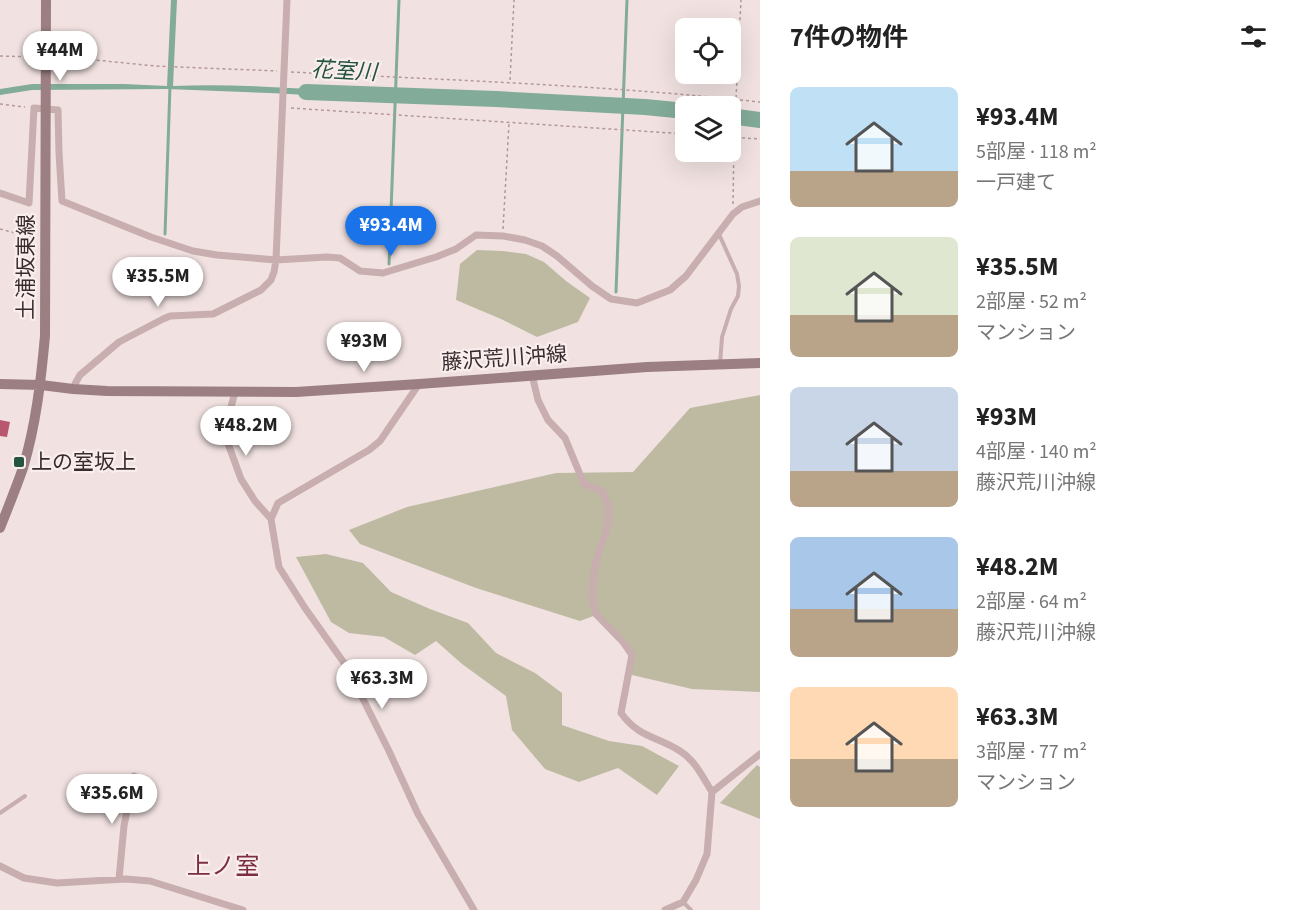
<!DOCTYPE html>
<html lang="ja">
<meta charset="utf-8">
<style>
:root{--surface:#fff;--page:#f2f2f2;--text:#222;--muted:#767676;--accent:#1a73e8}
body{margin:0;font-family:"Source Sans 3","Noto Sans JP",sans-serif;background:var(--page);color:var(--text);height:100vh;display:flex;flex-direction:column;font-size:22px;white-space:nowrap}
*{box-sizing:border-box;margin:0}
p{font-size:20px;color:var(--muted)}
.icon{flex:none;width:33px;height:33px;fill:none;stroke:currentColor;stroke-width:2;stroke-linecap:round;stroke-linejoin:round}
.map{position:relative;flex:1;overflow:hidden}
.sheet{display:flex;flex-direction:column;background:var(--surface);width:540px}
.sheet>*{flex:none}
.tools{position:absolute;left:675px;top:18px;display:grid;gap:12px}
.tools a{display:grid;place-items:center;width:66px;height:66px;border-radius:9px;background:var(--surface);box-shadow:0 6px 24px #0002;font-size:30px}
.price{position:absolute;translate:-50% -51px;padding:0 14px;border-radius:21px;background:#fff;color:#222;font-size:20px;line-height:39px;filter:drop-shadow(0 2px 3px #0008)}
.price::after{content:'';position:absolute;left:50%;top:36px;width:18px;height:14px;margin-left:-9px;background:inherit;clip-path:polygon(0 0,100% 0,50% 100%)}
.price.current{background:var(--accent);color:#fff}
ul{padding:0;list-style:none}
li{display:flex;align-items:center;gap:18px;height:150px;padding:0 30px}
li span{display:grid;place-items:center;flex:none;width:168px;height:120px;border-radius:9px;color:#555}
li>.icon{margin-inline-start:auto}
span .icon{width:72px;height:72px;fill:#fffc;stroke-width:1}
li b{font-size:26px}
h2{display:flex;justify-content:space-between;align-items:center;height:72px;padding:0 30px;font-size:26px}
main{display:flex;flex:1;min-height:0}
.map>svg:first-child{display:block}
.green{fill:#bebaa2}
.water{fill:#83ab99}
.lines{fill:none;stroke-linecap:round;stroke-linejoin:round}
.stream{stroke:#83ab99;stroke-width:3}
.river{stroke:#83ab99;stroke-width:16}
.building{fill:#b9576e}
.path{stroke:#b49899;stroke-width:1.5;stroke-dasharray:3 3;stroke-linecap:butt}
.lane{stroke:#c8aeae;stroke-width:4}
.street{stroke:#c8aeae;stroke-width:7}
.secondary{stroke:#9b7f82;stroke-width:10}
.poi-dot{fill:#255441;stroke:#f9eeed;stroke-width:2}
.labels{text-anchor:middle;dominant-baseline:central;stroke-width:4.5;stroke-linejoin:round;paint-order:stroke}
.street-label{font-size:21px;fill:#372b2d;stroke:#f9eeed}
.poi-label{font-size:21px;fill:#372b2d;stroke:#f9eeed;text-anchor:start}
.water-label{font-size:22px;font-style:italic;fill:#255441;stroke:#f9eeed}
.quarter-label{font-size:24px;fill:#7d2d41;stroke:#f9eeed}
</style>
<main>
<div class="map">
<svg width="760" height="910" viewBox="0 0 760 910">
<rect width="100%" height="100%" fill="#f1e2e1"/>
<path class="green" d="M477 250 503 251 526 254 544 262 566 281 590 298 578 322 537 337 501 319 456 300 460 264Z
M760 395V692L692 689 632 675V655L596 615 580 621 476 588 360 544 349 530 407 507 556 473 633 472 690 408Z
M326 554 363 563 391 592 430 609 468 623 496 653 535 673 562 693V725L609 741 642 746 679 766 657 795 618 768 579 782 545 769 512 730 506 696 462 664 436 641 415 655 384 637 349 633 331 622 296 557Z
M757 765 760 767V819L720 803Z"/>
<path class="water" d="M171 0H177L173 86C224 84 275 87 326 90V96L270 93 167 89 32 90 0 95V89L32 84H124L167 86Z"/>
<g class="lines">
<path class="stream" d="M165 234 170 86
M389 264 399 0
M616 292 627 0"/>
<path class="river" d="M306 92 496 99 645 107 686 111
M730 116 760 120"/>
</g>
<path class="building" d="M0 420 10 422 7 437 0 436Z"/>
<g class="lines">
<path class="path" d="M0 56 35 57
M55 56 155 66 277 71
M291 72C447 80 604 85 760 102
M510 80 514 0
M736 98 741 0
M0 104 25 107
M291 108 686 134
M730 137 760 139
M733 204 734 138
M0 229 34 238
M503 229 509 123"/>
<path class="lane" d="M718 232 737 274 739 286 738 296 731 309 722 337 720 364
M0 813 25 796
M683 902 691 910"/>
<path class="street" d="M0 193 29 203 34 108 58 110 59 153 62 201 151 237 193 251 217 255 276 260 327 257 340 258 360 271 383 273 436 257 456 249 476 235 503 236 525 240 542 246 557 256 592 286 611 299 637 303 670 290 686 276 733 214 742 207 760 201
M532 375 538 400 548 420 565 438 584 484 601 490 608 504V524L594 568 592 600 596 614 623 642 632 655 621 713C639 738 657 736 680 751 695 760 703 778 712 792
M419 384 380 441 369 450 278 503 271 519 279 567 305 608 347 667 389 751 418 814 474 910
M73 389 76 382 80 375 119 342 163 319 170 316 213 314 261 290 271 280 274 272 276 260 287 0
M235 392 226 426V438L241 479 255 501 271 519
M0 866 24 878 57 883 126 879 150 881 243 910
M119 879 124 826 134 776
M665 910 683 902 696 880 707 854 712 792 760 754"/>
<path class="secondary" d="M0 384 41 385 73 389 107 391 296 392 419 384 647 367 760 363
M0 528C8 508 16 488 23 468 36 425 41 380 45 336L46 0"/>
</g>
<rect class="poi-dot" x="13" y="456" width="12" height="12" rx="3"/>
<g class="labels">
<g class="street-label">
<text transform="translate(26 267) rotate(-90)">土浦坂東線</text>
<text transform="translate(504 358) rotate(-4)">藤沢荒川沖線</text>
</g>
<g class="poi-label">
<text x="31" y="462">上の室坂上</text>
</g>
<g class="water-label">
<text transform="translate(344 71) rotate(3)">花室川</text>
</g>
<g class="quarter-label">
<text x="223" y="866">上ノ室</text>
</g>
</g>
</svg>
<div class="tools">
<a><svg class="icon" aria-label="locate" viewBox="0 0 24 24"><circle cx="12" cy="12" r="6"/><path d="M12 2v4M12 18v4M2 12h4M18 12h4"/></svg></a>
<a><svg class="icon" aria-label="layers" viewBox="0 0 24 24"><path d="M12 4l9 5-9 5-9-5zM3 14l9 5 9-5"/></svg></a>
</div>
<b class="price" style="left:60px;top:82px">¥44M</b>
<b class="price current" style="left:391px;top:257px">¥93.4M</b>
<b class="price" style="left:158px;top:308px">¥35.5M</b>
<b class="price" style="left:364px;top:373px">¥93M</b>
<b class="price" style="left:246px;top:457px">¥48.2M</b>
<b class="price" style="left:382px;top:710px">¥63.3M</b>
<b class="price" style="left:112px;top:825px">¥35.6M</b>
</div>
<section class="sheet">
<h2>7件の物件<svg class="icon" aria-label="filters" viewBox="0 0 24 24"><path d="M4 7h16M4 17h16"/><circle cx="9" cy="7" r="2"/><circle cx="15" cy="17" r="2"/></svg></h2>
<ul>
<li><span style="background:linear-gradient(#bfe0f5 70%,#b9a48a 0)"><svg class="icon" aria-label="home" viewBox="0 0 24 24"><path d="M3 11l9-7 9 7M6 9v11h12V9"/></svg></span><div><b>¥93.4M</b><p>5部屋 · 118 m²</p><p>一戸建て</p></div></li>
<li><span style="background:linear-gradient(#dfe7d0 65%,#b9a48a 0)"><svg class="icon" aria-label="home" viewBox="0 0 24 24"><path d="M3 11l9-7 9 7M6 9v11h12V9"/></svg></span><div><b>¥35.5M</b><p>2部屋 · 52 m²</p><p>マンション</p></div></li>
<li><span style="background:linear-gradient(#c9d6e8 70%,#b9a48a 0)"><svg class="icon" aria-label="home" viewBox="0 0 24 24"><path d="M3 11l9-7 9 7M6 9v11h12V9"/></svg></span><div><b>¥93M</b><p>4部屋 · 140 m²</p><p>藤沢荒川沖線</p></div></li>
<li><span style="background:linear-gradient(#a9c7e8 60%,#b9a48a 0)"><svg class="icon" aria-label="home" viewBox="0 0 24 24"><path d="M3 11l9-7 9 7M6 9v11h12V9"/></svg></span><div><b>¥48.2M</b><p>2部屋 · 64 m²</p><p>藤沢荒川沖線</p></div></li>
<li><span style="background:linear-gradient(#ffd9b3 60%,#b9a48a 0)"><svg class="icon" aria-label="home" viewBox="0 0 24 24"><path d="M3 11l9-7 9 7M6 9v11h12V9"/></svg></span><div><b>¥63.3M</b><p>3部屋 · 77 m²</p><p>マンション</p></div></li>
</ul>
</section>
</main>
